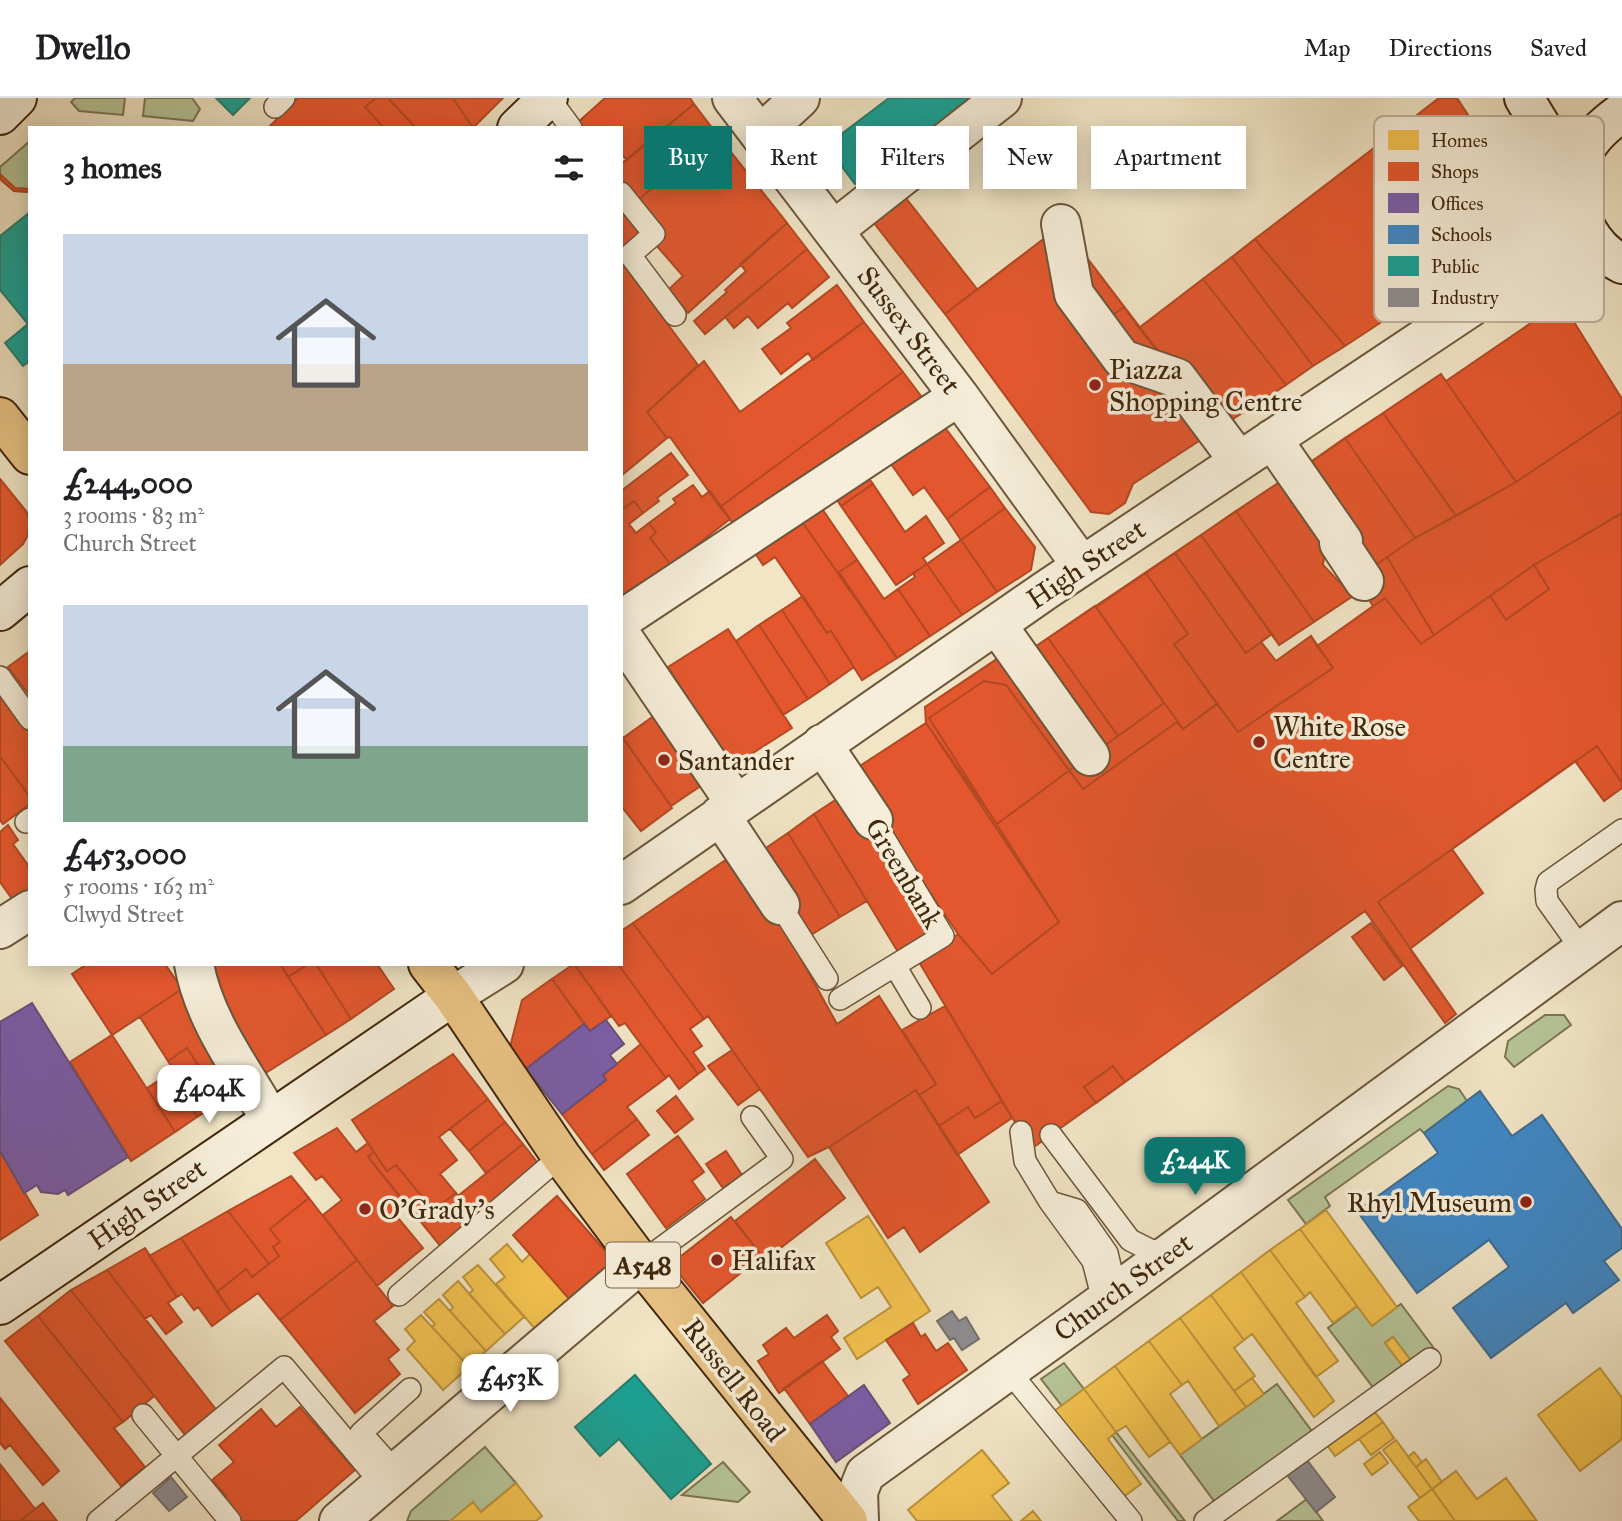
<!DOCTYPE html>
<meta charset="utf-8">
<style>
:root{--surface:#fff;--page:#f2f2f2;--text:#202124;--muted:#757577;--line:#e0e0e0;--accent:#0f766e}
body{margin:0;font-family:"IM FELL Great Primer",serif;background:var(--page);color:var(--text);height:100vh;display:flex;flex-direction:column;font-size:26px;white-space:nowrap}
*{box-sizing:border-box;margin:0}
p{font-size:23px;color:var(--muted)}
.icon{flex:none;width:38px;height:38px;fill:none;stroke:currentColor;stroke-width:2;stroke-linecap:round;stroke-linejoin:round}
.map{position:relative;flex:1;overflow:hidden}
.drawer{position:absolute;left:28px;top:28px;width:595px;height:840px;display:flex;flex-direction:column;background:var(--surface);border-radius:0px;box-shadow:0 4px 18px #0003}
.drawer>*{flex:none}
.top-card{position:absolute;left:644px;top:28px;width:665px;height:63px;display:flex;gap:14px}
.price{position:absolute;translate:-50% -60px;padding:0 16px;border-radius:14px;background:#fff;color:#222;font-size:23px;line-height:46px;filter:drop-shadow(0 2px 4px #0008)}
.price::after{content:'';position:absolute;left:50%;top:42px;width:21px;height:16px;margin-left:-10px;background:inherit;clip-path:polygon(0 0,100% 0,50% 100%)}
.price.on{background:var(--accent);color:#fff}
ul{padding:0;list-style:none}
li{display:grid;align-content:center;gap:14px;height:371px;padding:0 35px}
li span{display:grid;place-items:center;height:217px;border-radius:0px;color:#555}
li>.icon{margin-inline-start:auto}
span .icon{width:126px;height:126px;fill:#fffc;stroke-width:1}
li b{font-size:30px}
h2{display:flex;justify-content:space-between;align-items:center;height:84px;padding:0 35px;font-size:30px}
.pill{padding:0 24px;border-radius:0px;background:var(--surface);box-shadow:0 4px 18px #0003;font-size:24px;line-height:63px}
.pill.on{background:var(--accent);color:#fff}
header{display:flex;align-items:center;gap:42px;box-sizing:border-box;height:98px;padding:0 35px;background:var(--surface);border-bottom:2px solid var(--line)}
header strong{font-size:33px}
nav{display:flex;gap:38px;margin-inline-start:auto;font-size:24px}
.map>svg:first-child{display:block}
.green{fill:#b6c598;stroke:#7c7652;stroke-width:2}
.homes{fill:#f2c14e;stroke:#bd933a;stroke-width:2}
.shops{fill:#e4572e;stroke:#b34924;stroke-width:2}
.offices{fill:#7b5ea7;stroke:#6a4e78;stroke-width:2}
.schools{fill:#3f88c5;stroke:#406b8d;stroke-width:2}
.public{fill:#17a398;stroke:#247e6e;stroke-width:2}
.industry{fill:#8d8d92;stroke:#766e6a;stroke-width:2}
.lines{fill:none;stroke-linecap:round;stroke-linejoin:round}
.lane-casing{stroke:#6d563a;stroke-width:24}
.street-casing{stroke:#6d563a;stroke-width:42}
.secondary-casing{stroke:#41270b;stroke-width:42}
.primary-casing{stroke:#41270b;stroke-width:42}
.lane{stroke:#f6eeda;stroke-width:21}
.street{stroke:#f6eeda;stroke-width:38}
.secondary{stroke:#f6eeda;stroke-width:38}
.primary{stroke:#e8c283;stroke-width:38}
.poi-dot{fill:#8f2418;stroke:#f6eeda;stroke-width:2.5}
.labels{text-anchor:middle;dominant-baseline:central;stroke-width:7;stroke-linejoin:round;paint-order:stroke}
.shield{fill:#f6eeda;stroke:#776349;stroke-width:2}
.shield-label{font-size:26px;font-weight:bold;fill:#41270b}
.street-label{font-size:28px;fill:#41270b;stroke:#f6eeda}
.poi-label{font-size:28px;fill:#41270b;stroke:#f6eeda;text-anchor:start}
.key{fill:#f6eeda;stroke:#c0b29c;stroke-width:2}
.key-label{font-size:19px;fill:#41270b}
</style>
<header>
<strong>Dwello</strong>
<nav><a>Map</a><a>Directions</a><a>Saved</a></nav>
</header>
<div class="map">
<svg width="1622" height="1423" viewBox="0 0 1622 1423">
<rect width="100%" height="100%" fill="#f1e5c6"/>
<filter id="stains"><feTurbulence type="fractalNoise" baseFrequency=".00286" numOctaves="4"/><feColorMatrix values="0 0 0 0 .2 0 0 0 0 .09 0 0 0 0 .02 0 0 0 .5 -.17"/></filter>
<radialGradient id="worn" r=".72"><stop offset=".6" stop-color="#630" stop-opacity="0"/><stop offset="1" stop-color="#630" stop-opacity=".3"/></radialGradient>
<path class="green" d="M75 0H125L123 17 79 13 71 4Z
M145 0H192L200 11 193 23 143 18Z
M30 43V94L14 93 0 81V69Z
M1545 917H1564L1571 927 1514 969 1505 959 1508 943Z
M1448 988 1459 991 1467 1003 1424 1035 1420 1031 1325 1099 1330 1108 1306 1126 1288 1102Z
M1401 1206 1433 1249 1412 1264 1393 1239 1385 1245 1404 1270 1375 1292 1328 1230 1357 1208 1372 1227Z
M1064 1265 1084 1291 1062 1308 1041 1281Z
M1277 1286 1314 1336 1217 1407 1180 1357Z
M1116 1334 1185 1423H1178L1112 1337Z
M485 1349 516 1385 481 1414 450 1423H407L411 1413Z
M723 1364 750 1394 738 1404 682 1397Z
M1307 1401 1323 1423H1277Z"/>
<path class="homes" d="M1326 1112 1397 1209 1372 1228 1300 1131Z
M868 1118 930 1213 857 1261 844 1240 891 1209 878 1189 861 1200 826 1145Z
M1300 1131 1357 1208 1333 1225 1310 1194 1305 1199 1270 1152Z
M507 1146 522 1164 530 1156 571 1203 537 1233 496 1186 505 1179 490 1161Z
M1270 1152 1305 1199 1296 1205 1338 1263 1316 1279 1241 1174Z
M478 1167 524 1219 505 1236 469 1196 473 1192 463 1179Z
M1241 1174 1334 1303 1314 1319 1252 1236 1244 1242 1211 1197Z
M458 1183 505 1236 486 1253 450 1213 453 1209 443 1197Z
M1211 1197 1244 1242 1234 1250 1255 1278 1234 1293 1180 1220Z
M439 1201 486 1253 469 1269 432 1229 435 1226 424 1214Z
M421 1217 469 1269 443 1292 407 1251 415 1243 405 1231Z
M1180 1220 1246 1309 1219 1328 1188 1283 1182 1287 1149 1243Z
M1393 1239 1412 1264 1404 1270 1385 1245Z
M1149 1243 1182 1287 1170 1296 1202 1341 1180 1357 1115 1268Z
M1115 1268 1170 1344 1149 1359 1126 1328 1116 1334 1084 1291Z
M1600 1270 1622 1300V1341L1580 1373 1538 1317Z
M1252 1280 1264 1296 1246 1309 1234 1293Z
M1084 1291 1116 1334 1108 1341 1141 1386 1119 1402 1053 1314Z
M1374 1313 1383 1324 1335 1358 1327 1347Z
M1383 1324 1394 1340 1371 1357 1359 1341Z
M1396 1342 1432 1391 1420 1400 1383 1352Z
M982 1352 1009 1385 992 1398 1012 1423H917L908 1412Z
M1380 1354 1388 1365 1372 1377 1364 1366Z
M1414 1354 1422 1364 1416 1369 1408 1359Z
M1426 1361 1442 1384 1432 1391 1416 1369Z
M1456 1373 1477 1401 1506 1380 1537 1423H1455L1432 1391Z
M516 1385 542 1418 536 1423H450L473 1404 481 1414Z
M1432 1391 1455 1423H1419L1408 1409Z
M1033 1413 1041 1423H1021Z"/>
<path class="shops" d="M298 0H376L365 9 384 30H268Z
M376 0H388L416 30H384L365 9Z
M388 0H453L473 30H416Z
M453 0H503L473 30Z
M605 0H690L694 6 627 62 621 56V30H578L576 26Z
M1439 0H1457L1536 121 1476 162 1391 37Z
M694 6 716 35 636 104 621 86V66Z
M716 35 787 125 688 215 669 191 683 178 655 146 636 104Z
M1391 37 1476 162 1345 248 1255 141Z
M0 76 15 90 30 91V94L14 93 0 81Z
M902 95 977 191 945 216 870 120Z
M621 106 642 133 621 150Z
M787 125 807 151 705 236 694 223 727 194 725 192 746 173 740 166Z
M1050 136 1078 148 1171 270 1222 328 1133 386 1125 405 1109 416 1091 414 945 216Z
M1255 141 1345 248 1313 268 1232 159Z
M1078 148 1124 209 1106 222 1085 193Z
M807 151 829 179 792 210 788 205 758 230 748 218 734 230 725 219Z
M1232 159 1313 268 1286 287 1203 181Z
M621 163 698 267 647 314 667 340 621 378Z
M1203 181 1286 287 1222 328 1139 230Z
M837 187 864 224 813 262 808 255 781 276 762 251 791 230 787 225Z
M1124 209 1139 230 1171 270 1127 251 1106 222Z
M1547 214 1569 216 1622 301V690L1604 703 1575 663 1452 751 1483 795 1410 851 1456 916 1445 925 1365 813 1031 1051 919 864 958 836 849 675 926 625 925 609 1013 550 1029 553 1287 379 1327 438 1323 467 1353 498 1279 547 1272 536 1261 544 1276 563 1311 538 1317 548 1373 508 1359 486 1302 370 1441 276 1446 283Z
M864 224 903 274 720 409 670 339 667 340 647 314 704 263 740 314Z
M903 274 927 306 741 435 720 409Z
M1441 276 1516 384 1456 418 1383 315Z
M1622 313V415L1534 467 1434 537 1387 459 1415 440 1516 384Z
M1383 315 1456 418 1415 440 1345 340Z
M937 319 990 389 947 421 924 389 913 397 884 356Z
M1345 340 1415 440 1368 472 1302 370Z
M671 355 688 377 657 400 659 403 643 415 634 403 621 412V393Z
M862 371 873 386 841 408 831 392Z
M1287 379 1327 438 1323 467 1353 498 1314 524 1236 413Z
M0 381 26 413 30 423 28 437 23 446 0 467Z
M873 386 905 434 926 418 944 445 923 460 927 466 896 487 841 408Z
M693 387 702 399 710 393 730 421 671 467 650 440 656 435 649 425 676 405 673 401Z
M990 389 1005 410 961 442 947 421Z
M816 402 884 501 898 491 930 538 897 560 796 415Z
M634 403 643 415 629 426 636 435 649 425 656 435 650 440 671 467 625 501 621 496V412Z
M1005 410 1035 449 1031 472 997 494 961 442Z
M1236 413 1314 524 1279 547 1201 437Z
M796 415 897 560 862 582 831 533 827 535 775 459 763 467 753 452Z
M1622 415V685L1597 648 1378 804 1456 916 1445 925 1365 813 1031 1051 919 864 958 836 992 876 1059 824 929 620 984 583 1006 587 1083 691 1177 624 1183 631 1217 606 1238 634 1333 570 1317 548 1385 500 1421 546 1490 498 1506 522 1549 491 1534 467Z
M1201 437 1272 536 1246 555 1175 455Z
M961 442 997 494 962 517 927 466Z
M1175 455 1246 555 1261 544 1276 563 1311 538 1333 570 1238 634 1174 546 1188 536 1146 475Z
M857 462 884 501 898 491 930 538 897 560 839 474Z
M927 466 962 517 930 538 898 491 915 479 913 475Z
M1534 467 1549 491 1506 522 1490 498Z
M1146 475 1188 536 1174 546 1217 606 1183 631 1096 509Z
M803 498 827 535 831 533 854 569 830 586 782 512Z
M1095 508 1164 605 1118 638 1048 540Z
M782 512 830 586 808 601 759 527Z
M759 527 808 601 783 617 736 543Z
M728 531 792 630 731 669 668 569Z
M1048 540 1118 638 1100 651 1029 553Z
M30 553V598L8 569Z
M1005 556 1082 663 997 726 926 625 925 609Z
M0 593 30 636V699L0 658Z
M658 615 705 685 671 708 623 640Z
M926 625 1059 824 992 876 958 836 849 675Z
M621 637 672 710 641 733 621 708Z
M0 658 30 699V706L3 726 0 722Z
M846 695 931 838 898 854 814 716Z
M814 716 867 803 840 819 788 735Z
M8 727 18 742 13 746 30 770V800L17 808 0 784V734Z
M788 735 840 819 811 837 757 756Z
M736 755 774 812 837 926 879 898 936 986 919 997 916 992 829 1049 808 1059 708 918 704 921 633 825Z
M633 825 704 921 690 931 702 948 693 954 705 971 698 976 618 866H621V833Z
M1371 825 1402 868 1384 882 1352 839Z
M87 866H165L182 891 112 937 72 876Z
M209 866H280L326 937 256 981Z
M280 866H308L288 879Z
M308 866H316L351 921 326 937 288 879Z
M316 866H377L394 891 351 921Z
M574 866 611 918 590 933 552 881Z
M574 866H618L698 976 679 991 669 977 666 980 625 925 619 928Z
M552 881 584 926 526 971 510 949 522 902Z
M182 891 245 989 222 1004 187 950 168 963 140 919Z
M945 908 1012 1020 957 1057 919 997 936 986 902 932Z
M112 937 175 1034 131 1063 70 964Z
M641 946 666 980 627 1009 637 1021 592 1056 562 1016 606 982 603 977Z
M187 950 222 1004 197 1019 169 976 174 973 168 963Z
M732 952 760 991 738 1007 708 968Z
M453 956 488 1001 439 1039 457 1062 440 1076 456 1095 433 1112 396 1067 387 1073 352 1022Z
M1113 968 1125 984 1096 1005 1084 989Z
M169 976 197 1019 175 1034 147 990Z
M916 992 989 1104 920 1154 904 1129 888 1140 829 1049Z
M676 998 693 1021 675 1035 657 1013Z
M488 1001 505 1024 469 1053 450 1031Z
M1002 1003 1012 1020 957 1057 939 1028 968 1009 975 1020Z
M637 1021 649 1037 604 1072 592 1056Z
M505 1024 523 1046 486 1075 469 1053Z
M337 1030 356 1054 368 1045 374 1054 368 1059 406 1107 394 1115 423 1150 377 1188 323 1117 342 1102 322 1078 316 1082 294 1055Z
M678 1038 704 1074 692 1083 705 1101 666 1130 627 1076Z
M523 1046 541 1069 476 1121 458 1098Z
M0 1053 38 1117 0 1142Z
M726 1053 742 1077 723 1090 706 1066Z
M374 1054 387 1073 396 1067 433 1112 456 1095 476 1121 442 1150 368 1059Z
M815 1061 845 1100 765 1162 735 1123Z
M291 1078 309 1100 270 1131 280 1144 273 1149 279 1158 269 1166 228 1113Z
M557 1098 615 1164 571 1203 513 1137Z
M309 1100 357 1162 280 1222 258 1195 231 1214 217 1194 246 1171 252 1179 279 1158 273 1149 280 1144 270 1131Z
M228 1113 269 1166 252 1179 246 1171 217 1194 181 1140Z
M731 1119 762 1158 703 1205 671 1166Z
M181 1140 231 1214 212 1228 198 1209 194 1212 182 1196 177 1199 149 1158Z
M145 1150 177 1199 168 1205 182 1224 166 1236 151 1217 145 1221 107 1172Z
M357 1162 393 1208 374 1223 399 1252 388 1261 400 1276 355 1315 280 1222Z
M107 1172 218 1314 186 1338 71 1192Z
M71 1192 154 1298 123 1324 38 1218Z
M827 1217 838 1233 831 1239 840 1251 779 1295 758 1263 769 1256 763 1247 786 1230 794 1240Z
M38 1218 123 1324 114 1330 145 1369 121 1388 5 1243Z
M913 1225 921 1239 925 1236 936 1253 948 1245 967 1272 918 1306 903 1282 910 1277 886 1242Z
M822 1263 848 1298 810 1326 784 1290Z
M0 1300 59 1373 43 1387 10 1347 5 1351 0 1345Z
M300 1309 355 1372 296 1423H238L220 1403 226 1398 212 1382 234 1364 219 1347 261 1311 276 1329Z
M0 1366 35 1411 20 1423H0Z
M43 1405 57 1423H20L35 1411Z"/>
<path class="offices" d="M32 905 128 1059 68 1097 65 1092 58 1096 41 1094 37 1087 24 1095 0 1053V924Z
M606 922 624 946 610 957 617 966 603 977 606 982 562 1016 526 971 584 926 590 933Z
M864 1287 890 1325 836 1364 810 1326Z"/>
<path class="schools" d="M1480 993 1512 1038 1542 1017 1622 1131V1150L1604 1163 1619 1182 1573 1215 1566 1205 1491 1260 1453 1210 1509 1169 1489 1142 1417 1195 1357 1113 1438 1055 1424 1035Z"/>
<path class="public" d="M216 0H250L233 17Z
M889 0H985L871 88 864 79 855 86 831 54 840 47 835 41Z
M30 114V263L23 268 5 245 28 226 0 192V138Z
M635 1277 711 1366 671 1401 619 1341 600 1358 575 1329Z"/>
<path class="industry" d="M952 1213 959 1223 966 1219 979 1241 962 1252 954 1240 950 1242 937 1223Z
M1307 1362 1335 1399 1316 1414 1287 1377Z
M171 1379 187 1399 169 1413 153 1395Z"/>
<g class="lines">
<g class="lane-casing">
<path id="lane" d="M549 0 571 30
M275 9 284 0
M621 95 654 136 630 157 675 217
M0 579 30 621
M26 724 30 721
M780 807 827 881
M1582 852 1547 803 1546 792 1548 784 1622 732
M895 868 920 910
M840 901 943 838 873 722
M1021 1034 1025 1063 1050 1104 1077 1112 1107 1155 1116 1193
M1051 1037 1130 1142 1152 1153 1170 1151
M1050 1104 1093 1163 1103 1202
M641 1165 782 1061 752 1019
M399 1197 561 1058
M1008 1272 1131 1423
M143 1317 230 1423
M396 1374 361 1335 410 1291
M98 1423 284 1269 382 1386
M1205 1423 1430 1261"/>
</g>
<g class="street-casing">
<path id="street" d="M732 0 959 298 1082 468
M760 37 800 0
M1061 126 1074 196 1122 261 1177 280 1239 363
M834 132 1002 0
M1272 341 1343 443 1339 445 1364 483
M621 522 959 298
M997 527 1090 658
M621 537 736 706
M822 646 873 722
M720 717 780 807
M621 787 1046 492 1555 153
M0 831 30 812
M194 866C204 923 242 971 270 1021
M453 898 504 866
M339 1423 641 1165
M859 1423 858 1394 865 1376 1102 1205 1622 823"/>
</g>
<g class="secondary-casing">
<path id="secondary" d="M1524 0 1576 86
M1622 14C1606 26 1590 39 1582 58 1566 98 1584 146 1622 166
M0 17 17 0
M517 30 548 0
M0 513 30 488
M0 1207 453 898"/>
</g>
<g class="primary-casing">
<path id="primary" d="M0 319 30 357
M428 866 453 898 561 1058 641 1165 848 1423"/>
</g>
<use href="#lane" class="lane"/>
<use href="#street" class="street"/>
<use href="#secondary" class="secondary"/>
<use href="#primary" class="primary"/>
</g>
<g class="poi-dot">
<circle cx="1095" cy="287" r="7"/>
<circle cx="1259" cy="644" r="7"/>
<circle cx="664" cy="662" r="7"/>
<circle cx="1526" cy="1104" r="7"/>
<circle cx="365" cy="1111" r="7"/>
<circle cx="717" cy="1162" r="7"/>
</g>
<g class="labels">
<rect class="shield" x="606" y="1144.5" width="74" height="45" rx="5"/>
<g class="shield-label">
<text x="643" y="1167">A548</text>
</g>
<g class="street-label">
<text transform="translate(909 232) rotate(53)">Sussex Street</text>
<text transform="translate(1086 466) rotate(-34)">High Street</text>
<text transform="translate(904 775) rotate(59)">Greenbank</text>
<text transform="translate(147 1106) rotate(-35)">High Street</text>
<text transform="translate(1123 1189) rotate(-36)">Church Street</text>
<text transform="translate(734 1282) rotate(52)">Russell Road</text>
</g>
<g class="poi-label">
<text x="1109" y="271">Piazza<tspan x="1109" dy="32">Shopping Centre</tspan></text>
<text x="1273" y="628">White Rose<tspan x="1273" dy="32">Centre</tspan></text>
<text x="678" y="662">Santander</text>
<text x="1512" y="1104" text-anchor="end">Rhyl Museum</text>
<text x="379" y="1111">O'Grady's</text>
<text x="731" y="1162">Halifax</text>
</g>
</g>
<rect x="1374" y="18" width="230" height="206" rx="10" class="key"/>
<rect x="1388" y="32" width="31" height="20" fill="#f2c14e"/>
<rect x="1388" y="64" width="31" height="19" fill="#e4572e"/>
<rect x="1388" y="95" width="31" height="20" fill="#7b5ea7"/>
<rect x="1388" y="127" width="31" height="19" fill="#3f88c5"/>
<rect x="1388" y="158" width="31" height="20" fill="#17a398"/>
<rect x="1388" y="190" width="31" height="19" fill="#8d8d92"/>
<g class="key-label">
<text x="1431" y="49">Homes</text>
<text x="1431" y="80">Shops</text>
<text x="1431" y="112">Offices</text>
<text x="1431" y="143">Schools</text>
<text x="1431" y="175">Public</text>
<text x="1431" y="206">Industry</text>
</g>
<rect width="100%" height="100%" filter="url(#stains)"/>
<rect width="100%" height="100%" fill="url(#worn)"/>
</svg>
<b class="price" style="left:209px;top:1027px">£404K</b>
<b class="price on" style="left:1195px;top:1099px">£244K</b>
<b class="price" style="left:510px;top:1316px">£453K</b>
<div class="top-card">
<a class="pill on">Buy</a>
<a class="pill">Rent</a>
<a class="pill">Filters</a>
<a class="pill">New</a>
<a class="pill">Apartment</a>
</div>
<section class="drawer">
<h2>3 homes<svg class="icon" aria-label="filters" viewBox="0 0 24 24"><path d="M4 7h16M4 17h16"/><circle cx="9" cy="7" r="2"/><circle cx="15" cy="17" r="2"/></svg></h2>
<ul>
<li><span style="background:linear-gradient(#c9d6e8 60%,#b9a48a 0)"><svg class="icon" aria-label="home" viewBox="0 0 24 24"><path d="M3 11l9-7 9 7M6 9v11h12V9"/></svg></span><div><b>£244,000</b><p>3 rooms · 83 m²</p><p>Church Street</p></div></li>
<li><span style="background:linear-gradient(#c9d6e8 65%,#7fa58c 0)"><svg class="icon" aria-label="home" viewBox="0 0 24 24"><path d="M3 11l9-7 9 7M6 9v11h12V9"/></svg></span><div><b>£453,000</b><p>5 rooms · 163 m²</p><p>Clwyd Street</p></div></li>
</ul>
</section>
</div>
